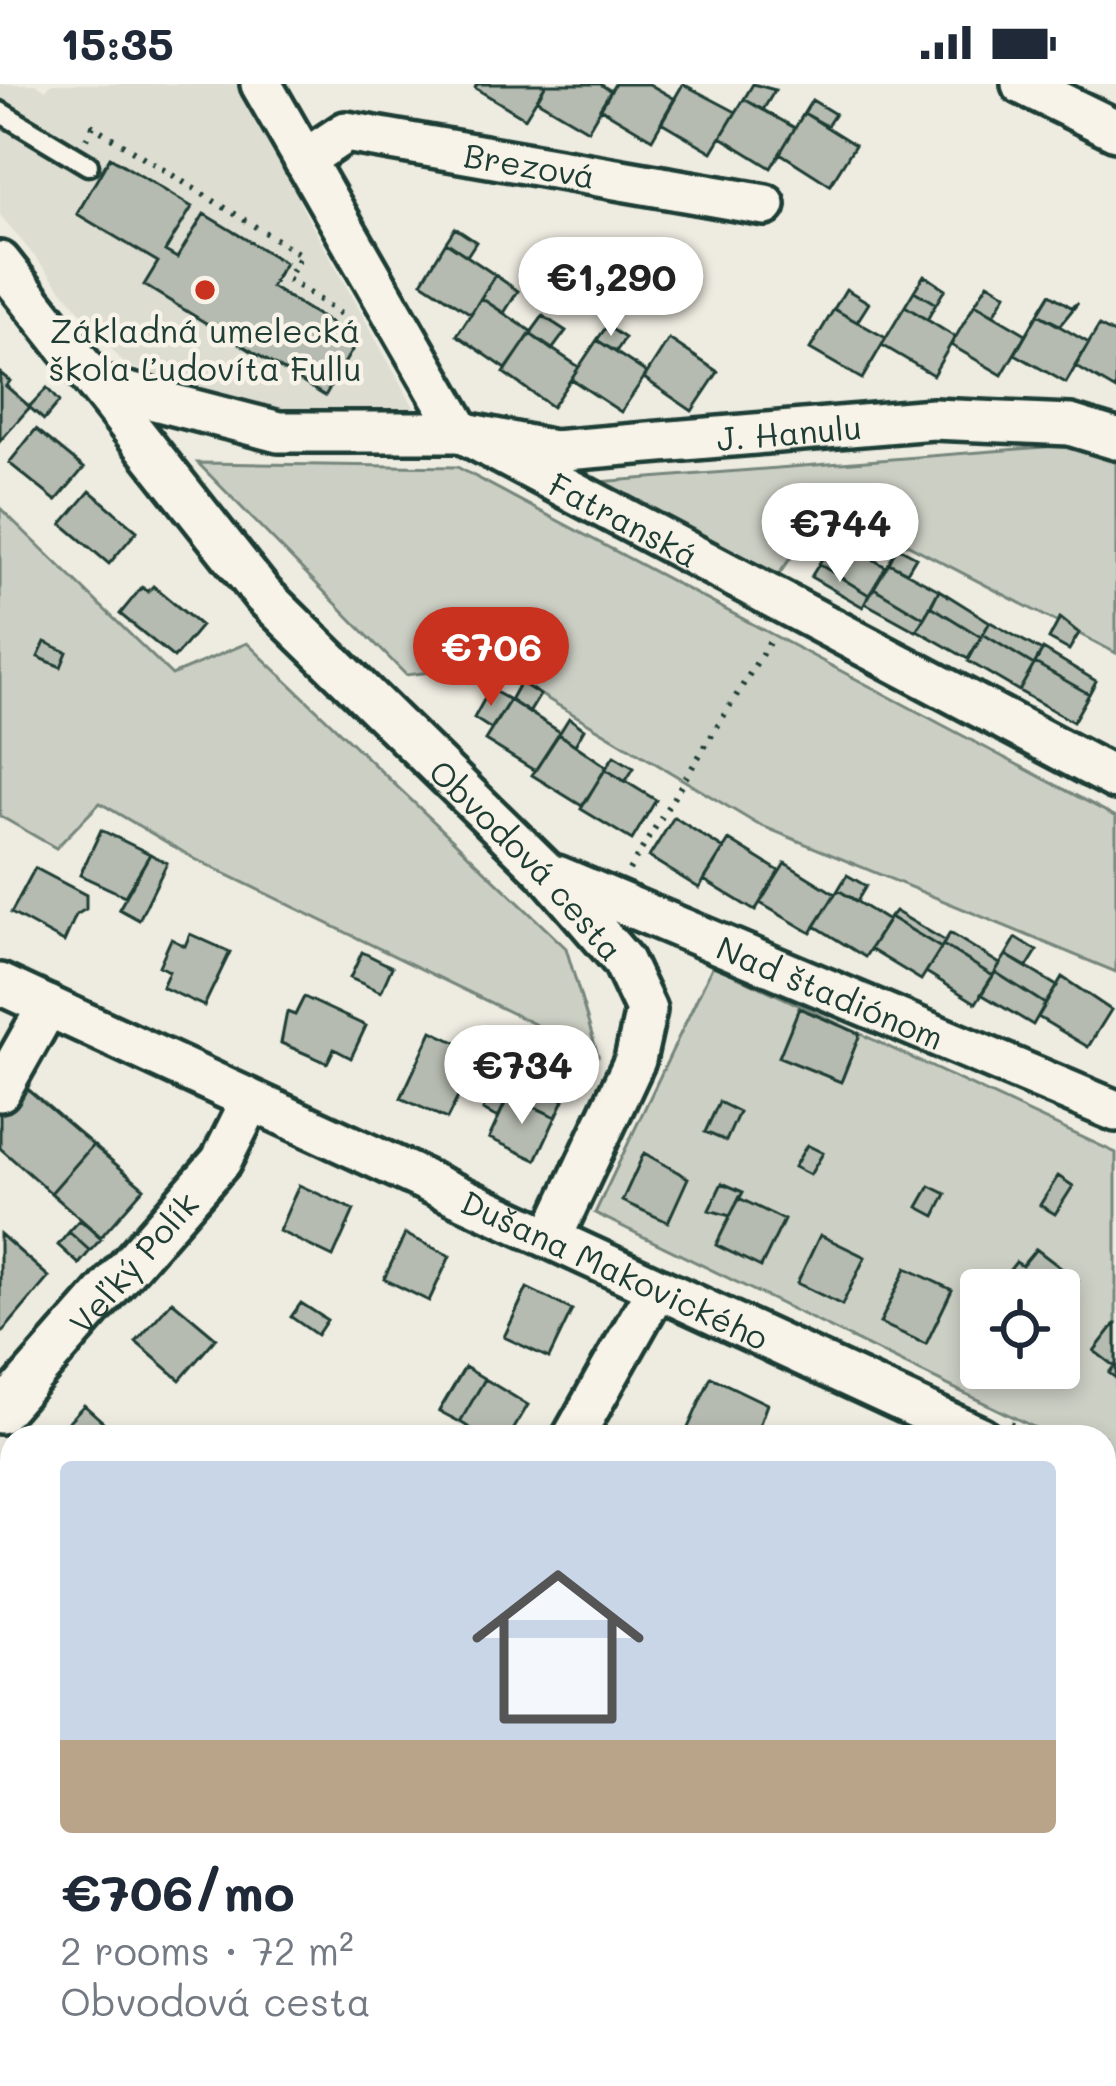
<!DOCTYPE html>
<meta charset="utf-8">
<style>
:root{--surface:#fff;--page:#f6f6f7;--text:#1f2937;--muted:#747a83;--line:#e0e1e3;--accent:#c8321e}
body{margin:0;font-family:Mali,sans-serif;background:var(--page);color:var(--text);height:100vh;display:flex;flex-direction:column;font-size:45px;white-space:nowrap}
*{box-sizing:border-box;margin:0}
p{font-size:39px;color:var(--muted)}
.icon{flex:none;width:66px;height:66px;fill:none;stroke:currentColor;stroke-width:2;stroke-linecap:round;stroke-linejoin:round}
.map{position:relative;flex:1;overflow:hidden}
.side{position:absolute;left:0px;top:1341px;width:1116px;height:663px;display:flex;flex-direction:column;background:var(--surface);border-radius:36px 36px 0 0;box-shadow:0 6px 18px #0003}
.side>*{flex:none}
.fabs{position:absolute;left:960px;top:1185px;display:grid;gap:24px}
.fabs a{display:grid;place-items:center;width:120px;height:120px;border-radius:12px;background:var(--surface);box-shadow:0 6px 18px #0003;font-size:60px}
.price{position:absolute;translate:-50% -102px;padding:0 27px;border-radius:42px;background:#fff;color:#222;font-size:39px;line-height:78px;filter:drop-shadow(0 3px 6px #0008)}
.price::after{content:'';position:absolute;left:50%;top:72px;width:36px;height:27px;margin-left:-18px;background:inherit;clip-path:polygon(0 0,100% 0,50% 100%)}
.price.current{background:var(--accent);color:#fff}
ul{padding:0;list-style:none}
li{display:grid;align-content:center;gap:24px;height:636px;padding:0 60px}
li+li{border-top:3px solid var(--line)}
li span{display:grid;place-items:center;height:372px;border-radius:12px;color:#555}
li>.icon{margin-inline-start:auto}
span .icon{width:216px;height:216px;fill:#fffc;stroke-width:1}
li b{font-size:51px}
.status{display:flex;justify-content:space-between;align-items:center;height:84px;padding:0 60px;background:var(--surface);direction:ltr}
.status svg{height:33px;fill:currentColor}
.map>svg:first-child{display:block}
.built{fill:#ddddd2}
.green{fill:#cccfc4;stroke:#76867c;stroke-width:3;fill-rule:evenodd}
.building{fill:#b5bbb0;stroke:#1f3d34;stroke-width:3}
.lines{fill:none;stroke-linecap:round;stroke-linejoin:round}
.service-casing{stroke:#1f3d34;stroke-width:27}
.minor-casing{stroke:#1f3d34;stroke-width:48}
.path{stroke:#1f3d34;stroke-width:6;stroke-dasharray:3 9;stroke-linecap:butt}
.service{stroke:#f7f3e8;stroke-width:18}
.minor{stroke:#f7f3e8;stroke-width:39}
.poi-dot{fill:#c8321e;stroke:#f7f3e8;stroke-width:4.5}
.labels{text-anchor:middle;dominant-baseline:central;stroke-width:9;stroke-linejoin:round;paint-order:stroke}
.street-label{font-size:33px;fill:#1f3d34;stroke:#f7f3e8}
.poi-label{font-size:33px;fill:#1f3d34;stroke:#f7f3e8}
</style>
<div class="status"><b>15:35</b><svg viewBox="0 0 49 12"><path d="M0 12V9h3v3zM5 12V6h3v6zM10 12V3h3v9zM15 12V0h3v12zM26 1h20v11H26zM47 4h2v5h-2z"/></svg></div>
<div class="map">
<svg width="1116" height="2002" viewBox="0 0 1116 2002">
<rect width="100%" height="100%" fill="#eeece1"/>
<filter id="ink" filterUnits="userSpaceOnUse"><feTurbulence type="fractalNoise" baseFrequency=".00833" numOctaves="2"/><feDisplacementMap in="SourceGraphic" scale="24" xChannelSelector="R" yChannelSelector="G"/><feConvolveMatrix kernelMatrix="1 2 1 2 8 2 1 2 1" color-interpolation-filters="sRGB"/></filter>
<g filter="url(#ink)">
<path class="built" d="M0 0H37L46 6 50 0H245L304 127 420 334 264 324 125 281 0 131Z"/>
<path class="green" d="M1082 360 1116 379V569L830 420 779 490 585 399Z
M198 379 457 383 1116 733V888L757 740 491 581 406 591Z
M0 424 172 591 247 559 566 864 598 971 195 775 100 719 56 764 0 732Z
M713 881 1116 1069V1383L1104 1377V1353H1054L595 1129ZM981 1206H1059V1284H981Z
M1104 1450 1116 1456V1808L1104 1831Z"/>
<path class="building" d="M477 0H546L525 34 475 4Z
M546 0H600L611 7 588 46 537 16Z
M615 0H649L675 15 652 55 600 24Z
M683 0 736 28 712 68 661 38Z
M753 0 775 6 763 26 744 15Z
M744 15 795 44 771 84 721 53Z
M812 16 835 30 827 42 804 29Z
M804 29 855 61 830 101 780 69Z
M110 73 192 123 165 167 177 174 204 130 285 179 271 203 358 256 325 312 144 201 158 178 77 130Z
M455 144 476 158 467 172 446 158Z
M446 158 495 191 471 230 422 198Z
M495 191 518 207 504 229 481 214Z
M924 191 945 205 936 220 914 207Z
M988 199 1006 210 994 231 975 220Z
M846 205 869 219 857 238 834 225Z
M914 207 936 220 927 236 905 222Z
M1050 210 1071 223 1078 219 1060 241 1038 230Z
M481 214 532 248 506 285 457 251Z
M975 220 1026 250 1002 291 951 261Z
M905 222 955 253 933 291 882 261Z
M834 225 886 254 862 295 810 265Z
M1038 230 1089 259 1066 299 1015 270Z
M543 232 566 247 552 266 530 250Z
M607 242 625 254 616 268 597 256Z
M1099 242 1116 251V306L1075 282Z
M530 250 579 283 552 323 504 289Z
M669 255 718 288 692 327 644 294Z
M597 256 647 289 621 328 571 295Z
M0 289 10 297 6 302 30 323 0 357Z
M47 304 59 318 44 336 29 323Z
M36 345 84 384 56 417 9 379Z
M90 407 137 447 109 480 62 440Z
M842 437 860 447 852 462 834 452Z
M834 452 886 483 869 511 819 480Z
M897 463 916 473 907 488 889 479Z
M889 479 939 506 924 534 874 504Z
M819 480 869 511 863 523 811 493Z
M153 502 201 542 174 574 120 530 142 503 148 508Z
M874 504 924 534 916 547 865 519Z
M939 506 990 538 981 553 931 522Z
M931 522 981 553 968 575 917 546Z
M1060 534 1079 549 1069 566 1049 555Z
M990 538 1042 567 1034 581 983 550Z
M983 550 1034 581 1019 607 968 577Z
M45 558 67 568 61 583 38 573Z
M1043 565 1096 597 1089 610 1035 579Z
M1035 579 1089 610 1073 638 1019 607Z
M520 598 540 611 529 629 510 616Z
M490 605 510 616 491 645 474 634Z
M510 616 560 648 535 687 485 656Z
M569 634 584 645 575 661 559 650Z
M559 650 607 683 582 722 532 691Z
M614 672 634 684 625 698 605 685Z
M605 685 656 716 632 756 581 725Z
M674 733 724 765 699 804 649 773Z
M101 746 150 770 125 812 80 791Z
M729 756 779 787 755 827 704 796Z
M150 770 167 779 139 836 119 825Z
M785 779 835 810 811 849 760 819Z
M35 784 86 811V825L76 831 64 858 11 829Z
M847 791 866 802 857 817 838 806Z
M838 806 888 837 865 873 815 842Z
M895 827 945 857 941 864 890 833Z
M890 833 941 864 921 896 870 865Z
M950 849 1000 880 993 892 943 861Z
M190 850 230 868 204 922 162 903 169 887 159 882 171 855 185 862Z
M1016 854 1037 867 1027 883 1006 871Z
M943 861 993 892 976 919 926 888Z
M362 868 392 883 381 908 350 894Z
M1006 871 1057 902 1045 920 995 888Z
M995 888 1045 920 1033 941 981 910Z
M1062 893 1111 926 1088 963 1038 933Z
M304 913 366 942 351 974 334 965 327 979 281 959 287 928 295 931Z
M799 924 860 950 841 998 779 973Z
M432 947 485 972 466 1012 460 1009 447 1035 401 1014Z
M23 1001 93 1061 51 1109 0 1064V1027Z
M492 1004 509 1011 498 1034 483 1026Z
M542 1005 564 1016 556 1033 534 1023Z
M509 1011 556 1033 536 1076 489 1054Z
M719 1018 739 1028 726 1057 705 1048Z
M93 1061 144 1104 101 1153 51 1109Z
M807 1061 823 1069 810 1091 794 1083Z
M644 1069 688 1094 668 1138 622 1117Z
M1058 1092 1073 1102 1055 1130 1040 1121Z
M722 1099 743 1108 730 1132 709 1126Z
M299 1101 354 1126 333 1173 279 1147Z
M930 1102 946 1110 935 1132 918 1123Z
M739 1114 784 1136 761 1183 716 1161Z
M80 1136 101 1155 90 1167 69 1148Z
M69 1148 90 1167 79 1180 58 1161Z
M0 1150 49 1193 0 1251Z
M405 1150 450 1172 429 1217 384 1195Z
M820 1151 865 1173 842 1221 797 1199Z
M1036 1165 1078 1197 1059 1222V1206H994L1016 1178 1022 1182Z
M906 1184 952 1206 926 1260 880 1239Z
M527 1204 572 1226 549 1274 504 1253Z
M172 1217 216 1254 180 1296 136 1258Z
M301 1219 327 1236 317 1251 291 1233Z
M1115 1240H1116V1294L1109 1289 1114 1282 1094 1267Z
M465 1283 485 1295 460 1338 439 1327Z
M711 1293 767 1320 755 1353H702L687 1346Z
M485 1295 528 1321 509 1353H485L460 1338Z
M84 1321 119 1352 118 1353H54Z
M5 1410 12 1415V1477L4 1487 0 1415Z
M12 1601V1663L5 1659 11 1648 0 1644V1622Z
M1116 1940V2002H1086L1091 1992H1104V1965Z
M261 1992H350L369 2002H256Z
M660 1992H721L716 2002H655Z
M841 1992H891L886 2002H842L837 1999Z"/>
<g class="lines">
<g class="service-casing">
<path id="service" d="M0 28 88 81"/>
</g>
<g class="minor-casing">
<g id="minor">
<path id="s1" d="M261 0 461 348 554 367 933 335 1070 341 1116 355"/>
<path d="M1022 0 1116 46"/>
<path id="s2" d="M304 76 346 48 765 121"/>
<path id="s3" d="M0 178 263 511 546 788 623 877 646 926 635 976 552 1153"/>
<path id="s4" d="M97 301 279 348H461L1116 695"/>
<path id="s5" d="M557 792 1116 1027"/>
<path id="s6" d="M0 900 980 1353"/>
<path d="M0 1007 48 922"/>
<path id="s7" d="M0 1329 221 1077 251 1017"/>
<path d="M573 1353 657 1204"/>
<path d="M1104 1412 1116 1418"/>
<path d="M0 1720 12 1727"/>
<path d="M500 1992 519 2002"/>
<path d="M185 2002 191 1992"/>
<path d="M772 2002 777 1992"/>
</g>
</g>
<path class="path" d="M86 55 93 42 301 171 287 195 353 238
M629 786 773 552
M1010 1339 1039 1353"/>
<use href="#service" class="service"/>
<use href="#minor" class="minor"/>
</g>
</g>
<circle class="poi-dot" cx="205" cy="206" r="12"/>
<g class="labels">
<g class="street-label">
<text stroke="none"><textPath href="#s2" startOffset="237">Brezová</textPath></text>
<text stroke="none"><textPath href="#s1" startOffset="732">J. Hanulu</textPath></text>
<text stroke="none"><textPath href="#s4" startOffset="555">Fatranská</textPath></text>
<text stroke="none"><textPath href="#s3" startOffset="798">Obvodová cesta</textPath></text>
<text stroke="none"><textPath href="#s5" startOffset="297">Nad štadiónom</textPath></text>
<text stroke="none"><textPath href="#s7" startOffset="201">Veľký Polík</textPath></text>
<text stroke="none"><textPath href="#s6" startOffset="678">Dušana Makovického</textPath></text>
</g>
<g class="poi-label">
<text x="205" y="245">Základná umelecká<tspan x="205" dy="38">škola Ľudovíta Fullu</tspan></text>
</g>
</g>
</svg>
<div class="fabs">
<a><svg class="icon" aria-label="locate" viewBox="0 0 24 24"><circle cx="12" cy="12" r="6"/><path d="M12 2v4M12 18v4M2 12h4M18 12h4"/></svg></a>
</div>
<b class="price" style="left:611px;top:255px">€1,290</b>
<b class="price" style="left:840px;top:501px">€744</b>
<b class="price current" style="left:491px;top:625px">€706</b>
<b class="price" style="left:522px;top:1043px">€734</b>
<section class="side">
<ul>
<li><span style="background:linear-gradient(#c9d6e8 75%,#b9a48a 0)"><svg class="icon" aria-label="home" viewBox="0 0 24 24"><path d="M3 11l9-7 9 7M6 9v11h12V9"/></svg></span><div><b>€706/mo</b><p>2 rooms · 72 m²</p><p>Obvodová cesta</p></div></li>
</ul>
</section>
</div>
